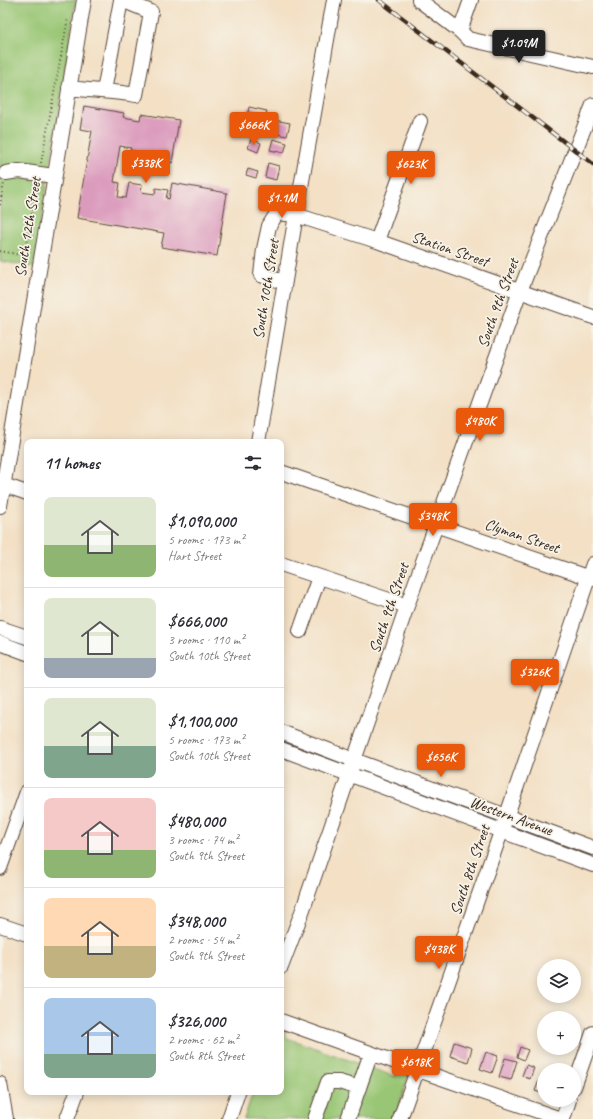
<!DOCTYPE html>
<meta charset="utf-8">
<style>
:root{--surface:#fff;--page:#f2f2f3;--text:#2b2b33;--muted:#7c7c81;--line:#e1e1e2;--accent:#ea580c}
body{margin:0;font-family:Caveat,sans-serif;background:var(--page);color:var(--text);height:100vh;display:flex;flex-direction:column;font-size:15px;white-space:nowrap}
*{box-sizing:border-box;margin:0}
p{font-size:13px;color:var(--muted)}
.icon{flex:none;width:22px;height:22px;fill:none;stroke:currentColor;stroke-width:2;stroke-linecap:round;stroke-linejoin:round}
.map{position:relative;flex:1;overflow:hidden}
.panel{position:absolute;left:24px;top:439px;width:260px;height:656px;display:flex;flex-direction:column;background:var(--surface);border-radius:8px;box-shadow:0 2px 10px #0003}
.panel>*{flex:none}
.tools{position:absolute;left:537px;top:959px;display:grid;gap:8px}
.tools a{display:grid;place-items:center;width:44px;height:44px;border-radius:50%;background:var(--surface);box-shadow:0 2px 10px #0003;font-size:20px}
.price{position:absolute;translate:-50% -34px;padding:0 9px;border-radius:4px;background:var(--accent);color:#fff;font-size:13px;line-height:26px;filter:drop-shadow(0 1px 2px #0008)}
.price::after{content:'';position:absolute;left:50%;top:24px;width:12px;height:9px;margin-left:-6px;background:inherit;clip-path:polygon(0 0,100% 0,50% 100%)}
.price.on{background:#222;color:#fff}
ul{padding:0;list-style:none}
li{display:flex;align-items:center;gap:12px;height:100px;padding:0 20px}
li+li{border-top:1px solid var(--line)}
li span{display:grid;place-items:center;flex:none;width:112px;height:80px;border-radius:8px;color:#555}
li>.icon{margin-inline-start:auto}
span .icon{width:48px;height:48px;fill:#fffc;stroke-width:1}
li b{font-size:17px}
h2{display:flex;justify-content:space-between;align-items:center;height:48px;padding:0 20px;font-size:17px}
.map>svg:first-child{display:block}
.green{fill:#99c674;stroke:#6a7849}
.building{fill:#db9bbd}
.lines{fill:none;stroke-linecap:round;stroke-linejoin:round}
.minor-casing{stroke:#574537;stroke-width:16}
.path{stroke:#574537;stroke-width:2;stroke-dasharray:1 3;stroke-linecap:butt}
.minor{stroke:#fff;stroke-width:14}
.rail-casing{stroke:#3b2a1e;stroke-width:4.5}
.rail{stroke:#f7f3e8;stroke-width:3;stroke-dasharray:9;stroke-linecap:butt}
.labels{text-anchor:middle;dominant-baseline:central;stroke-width:3.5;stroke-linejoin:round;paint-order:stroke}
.street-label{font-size:16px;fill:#3b2a1e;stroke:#f7f3e8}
</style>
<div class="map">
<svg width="593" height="1119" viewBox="0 0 593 1119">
<rect width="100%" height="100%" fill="#f7f3e8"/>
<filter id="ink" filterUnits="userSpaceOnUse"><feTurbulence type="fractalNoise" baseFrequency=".025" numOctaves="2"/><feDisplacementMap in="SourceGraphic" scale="8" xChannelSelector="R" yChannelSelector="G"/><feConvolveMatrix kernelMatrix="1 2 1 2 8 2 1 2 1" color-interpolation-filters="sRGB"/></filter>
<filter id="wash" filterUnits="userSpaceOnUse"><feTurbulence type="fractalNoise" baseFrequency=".012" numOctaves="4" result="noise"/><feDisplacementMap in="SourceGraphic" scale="16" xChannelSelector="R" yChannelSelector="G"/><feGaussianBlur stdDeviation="0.9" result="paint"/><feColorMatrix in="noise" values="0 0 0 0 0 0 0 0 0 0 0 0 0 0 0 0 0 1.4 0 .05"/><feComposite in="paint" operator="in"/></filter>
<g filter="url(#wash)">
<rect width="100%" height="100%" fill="#f3e0c5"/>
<path class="green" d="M0 0H76L34 267 0 261Z
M281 1028 284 1031 287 1038 396 1077 395 1068 407 1072 409 1074 395 1119H244L253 1092H281Z"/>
<g id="blocks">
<path class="building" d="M84 106 124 113 123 117 140 120 141 114 179 120 172 163 134 156 135 151 130 150 131 148 120 146 114 182 120 183 118 197 126 198 129 183 142 185 141 192 155 194 156 188 168 190 166 198 169 199 172 183 227 193 217 256 161 247 164 233 77 218 92 131 80 129Z
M249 107 267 111 264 121 247 117Z
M274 120 290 123 287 136 271 133Z
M251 139 261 143 258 152 248 148Z
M273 139 287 143 284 153 270 150Z
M268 163 279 166 276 180 265 177Z
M248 169 258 172 256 178 246 175Z
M454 1042 472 1048 468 1062 450 1056Z
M520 1047 528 1050 524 1060 517 1057Z
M486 1052 498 1056 492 1073 480 1069Z
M505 1058 517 1061 511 1080 499 1077Z
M526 1065 534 1068 530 1079 522 1076Z
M541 1075 544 1076V1094L535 1091Z"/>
</g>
</g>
<g filter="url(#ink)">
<use href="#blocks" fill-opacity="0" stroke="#574537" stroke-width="1"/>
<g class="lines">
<g class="minor-casing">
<path id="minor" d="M419 0 460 31 468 39 593 67
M460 31 471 0
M69 88C92 91 114 91 136 95L151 12 122 0
M104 91 121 0
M6 173 19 171 54 176
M377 241 420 121
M284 282 261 275 264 249 269 226 277 213 296 215 377 241 593 317
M258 442 296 215 334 0
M281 472 593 579
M4 485 27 493
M0 506 84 0
M281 564 407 606
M0 628 27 637
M300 631 319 577
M0 643 27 653
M281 732 354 760 593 848
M281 749 593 865
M0 868 27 792
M0 925 27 934
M281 967 302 912 407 606 520 291 593 105
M281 1021 418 1070 561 1119
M0 1084 6 1119
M574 1087 593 1033
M67 1119 77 1092
M229 1119 238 1092
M315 1119 328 1082H339L359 1088
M348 1119 371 1053
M400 1119 507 815 593 564
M563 1119 569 1100"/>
</g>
<path class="path" d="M41 163 68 18
M0 205 4 183
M0 251 25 256 37 185"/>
<use href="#minor" class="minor"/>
<g class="rail-casing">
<path id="rail" d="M379 0 593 164"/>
</g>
<use href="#rail" class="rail"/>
</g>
</g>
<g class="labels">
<g class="street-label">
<text transform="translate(28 227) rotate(-81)">South 12th Street</text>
<text transform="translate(450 249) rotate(19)">Station Street</text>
<text transform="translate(266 289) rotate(-81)">South 10th Street</text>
<text transform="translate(498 303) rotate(-70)">South 9th Street</text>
<text transform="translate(522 536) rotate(19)">Clyman Street</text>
<text transform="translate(389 608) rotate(-71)">South 9th Street</text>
<text transform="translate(511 816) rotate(20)">Western Avenue</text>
<text transform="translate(470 870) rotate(-71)">South 8th Street</text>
</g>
</g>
</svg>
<div class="tools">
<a><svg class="icon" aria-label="layers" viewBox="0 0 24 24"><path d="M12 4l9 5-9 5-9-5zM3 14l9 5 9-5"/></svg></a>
<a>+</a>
<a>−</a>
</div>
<b class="price on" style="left:519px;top:64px">$1.09M</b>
<b class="price" style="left:254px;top:146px">$666K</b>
<b class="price" style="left:146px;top:184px">$338K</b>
<b class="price" style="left:411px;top:185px">$623K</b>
<b class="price" style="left:282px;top:219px">$1.1M</b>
<b class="price" style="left:480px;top:442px">$480K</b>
<b class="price" style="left:433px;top:537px">$348K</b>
<b class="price" style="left:535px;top:693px">$326K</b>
<b class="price" style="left:441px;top:778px">$656K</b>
<b class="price" style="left:439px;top:970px">$438K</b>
<b class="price" style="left:416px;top:1083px">$618K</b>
<section class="panel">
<h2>11 homes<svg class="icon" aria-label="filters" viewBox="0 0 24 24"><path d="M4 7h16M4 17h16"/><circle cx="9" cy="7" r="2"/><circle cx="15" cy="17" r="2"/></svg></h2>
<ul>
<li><span style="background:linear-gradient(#dfe7d0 60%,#8fb573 0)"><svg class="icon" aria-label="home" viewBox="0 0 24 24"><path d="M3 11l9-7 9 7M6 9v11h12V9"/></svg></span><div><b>$1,090,000</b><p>5 rooms · 173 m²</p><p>Hart Street</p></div></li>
<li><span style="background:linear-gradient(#dfe7d0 75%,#9aa5b1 0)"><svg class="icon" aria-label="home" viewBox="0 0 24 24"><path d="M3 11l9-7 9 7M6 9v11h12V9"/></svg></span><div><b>$666,000</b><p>3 rooms · 110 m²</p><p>South 10th Street</p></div></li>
<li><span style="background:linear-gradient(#dfe7d0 60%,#7fa58c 0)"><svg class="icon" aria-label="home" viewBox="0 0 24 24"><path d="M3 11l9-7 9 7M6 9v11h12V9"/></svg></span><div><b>$1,100,000</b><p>5 rooms · 173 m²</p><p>South 10th Street</p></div></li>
<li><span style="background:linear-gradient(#f6c9c9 65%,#8fb573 0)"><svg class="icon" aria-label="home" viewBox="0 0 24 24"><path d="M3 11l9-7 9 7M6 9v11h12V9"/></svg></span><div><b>$480,000</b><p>3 rooms · 74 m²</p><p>South 9th Street</p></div></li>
<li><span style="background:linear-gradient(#ffd9b3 60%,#c2b280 0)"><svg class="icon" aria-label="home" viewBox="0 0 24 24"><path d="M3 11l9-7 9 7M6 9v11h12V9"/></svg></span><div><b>$348,000</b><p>2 rooms · 54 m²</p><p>South 9th Street</p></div></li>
<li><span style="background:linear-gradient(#a9c7e8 70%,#7fa58c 0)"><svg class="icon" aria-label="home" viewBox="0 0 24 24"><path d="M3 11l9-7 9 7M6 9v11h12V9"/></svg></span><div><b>$326,000</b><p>2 rooms · 62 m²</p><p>South 8th Street</p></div></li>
</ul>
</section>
</div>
